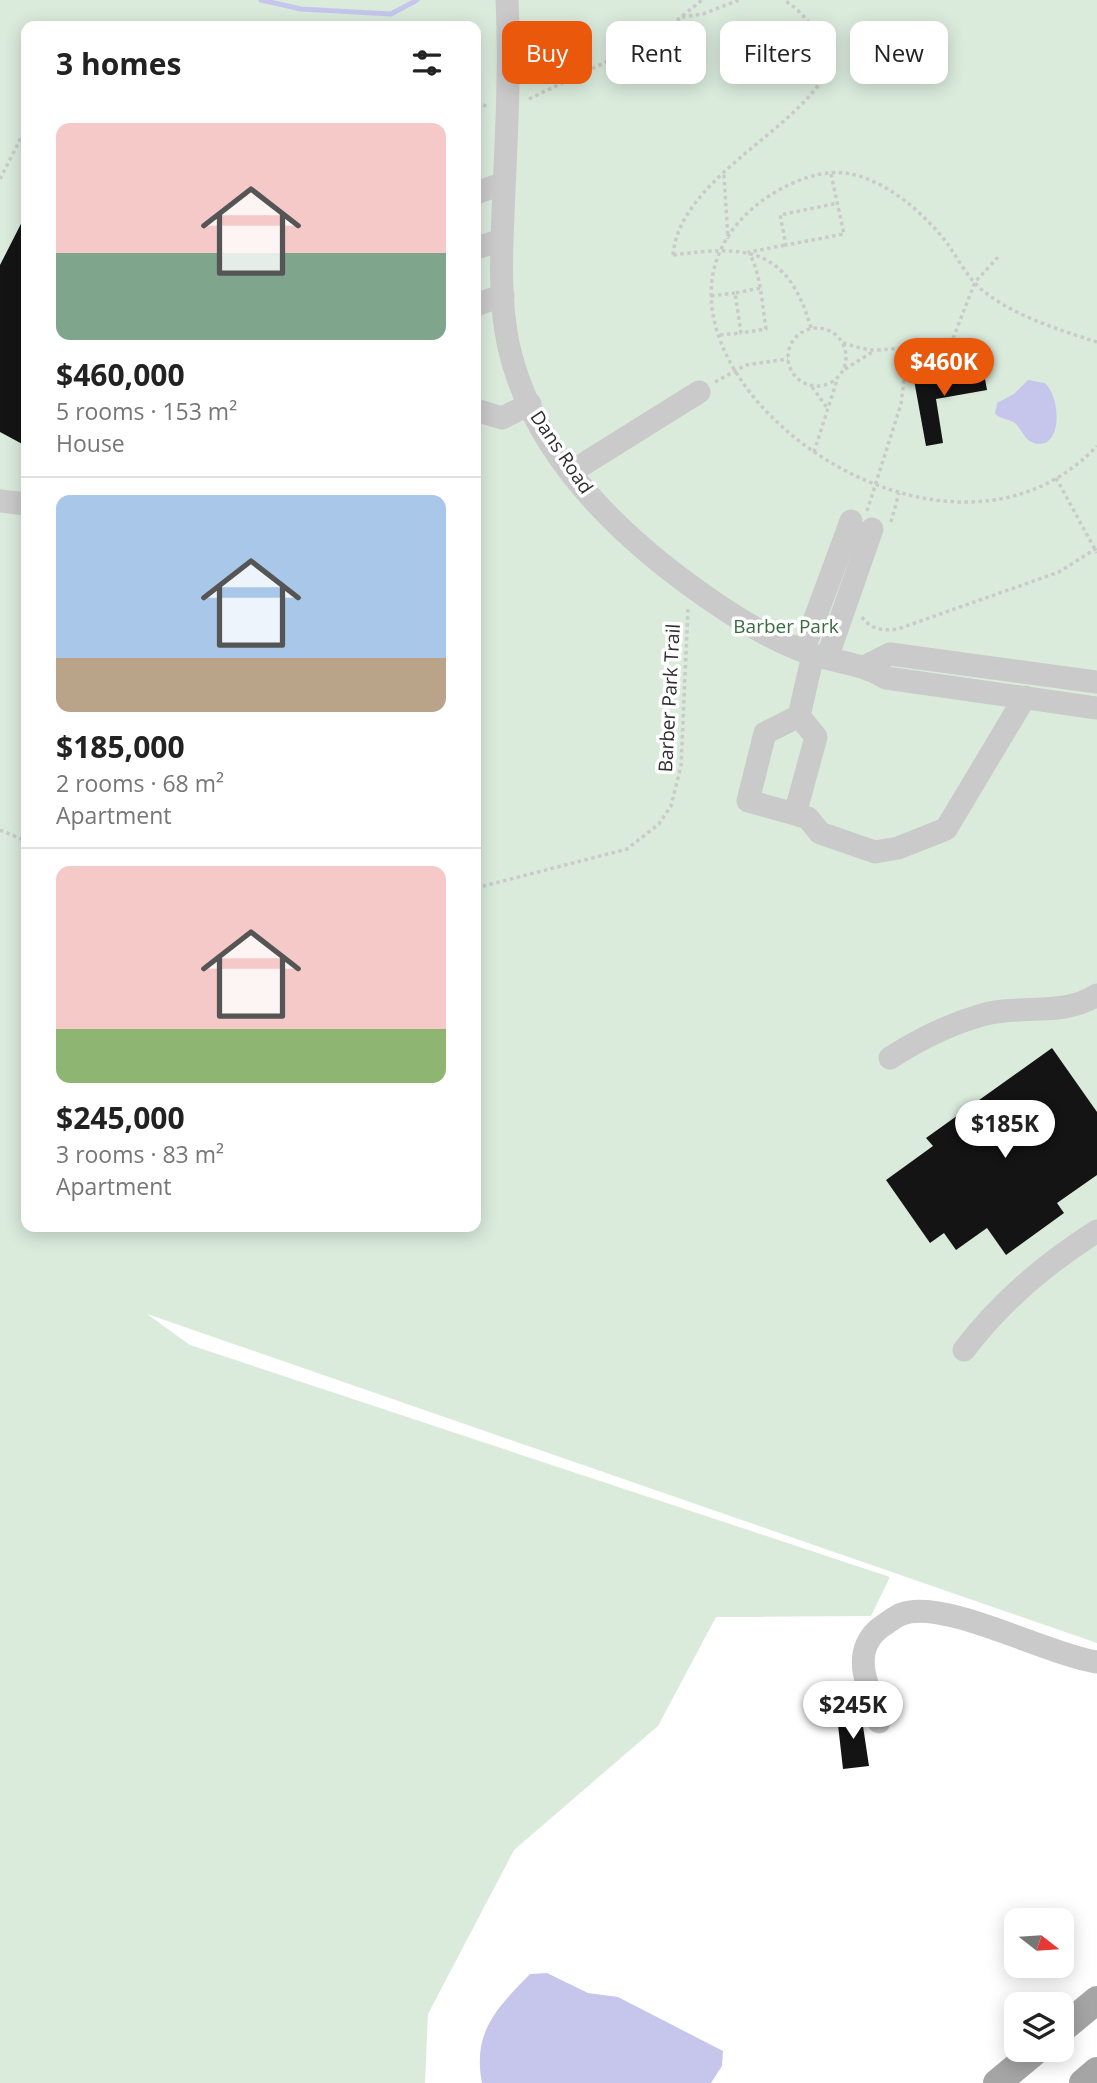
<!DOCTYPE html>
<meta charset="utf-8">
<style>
:root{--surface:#fff;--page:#f2f2f2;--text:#222;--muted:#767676;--line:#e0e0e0;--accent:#ea580c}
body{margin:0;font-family:"Open Sans",sans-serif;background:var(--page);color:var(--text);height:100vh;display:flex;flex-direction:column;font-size:26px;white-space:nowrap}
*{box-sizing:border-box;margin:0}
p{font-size:23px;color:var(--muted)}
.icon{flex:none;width:38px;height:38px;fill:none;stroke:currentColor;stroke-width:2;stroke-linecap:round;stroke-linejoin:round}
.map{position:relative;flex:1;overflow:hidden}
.details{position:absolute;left:21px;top:21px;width:460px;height:1211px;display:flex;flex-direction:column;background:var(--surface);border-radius:14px;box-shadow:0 4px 18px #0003}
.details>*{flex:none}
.hud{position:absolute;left:502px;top:21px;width:488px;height:63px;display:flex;gap:14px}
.needle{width:46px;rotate:107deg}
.buttons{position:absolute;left:1004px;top:1908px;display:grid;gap:14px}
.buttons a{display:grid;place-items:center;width:70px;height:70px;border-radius:14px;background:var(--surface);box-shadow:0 4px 18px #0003;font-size:35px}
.price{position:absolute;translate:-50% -60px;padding:0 16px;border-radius:24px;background:#fff;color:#222;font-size:23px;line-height:46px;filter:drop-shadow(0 2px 4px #0008)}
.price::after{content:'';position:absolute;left:50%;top:42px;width:21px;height:16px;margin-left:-10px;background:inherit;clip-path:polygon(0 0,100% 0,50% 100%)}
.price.on{background:var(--accent);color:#fff}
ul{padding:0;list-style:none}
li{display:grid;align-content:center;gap:14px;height:371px;padding:0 35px}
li+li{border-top:2px solid var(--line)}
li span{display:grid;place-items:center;height:217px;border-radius:14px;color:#555}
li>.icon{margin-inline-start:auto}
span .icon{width:126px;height:126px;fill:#fffc;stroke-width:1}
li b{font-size:30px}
h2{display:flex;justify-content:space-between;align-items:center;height:84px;padding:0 35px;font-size:30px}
.chip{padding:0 24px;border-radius:14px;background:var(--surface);box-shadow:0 4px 18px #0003;font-size:24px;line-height:63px}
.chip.on{background:var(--accent);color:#fff}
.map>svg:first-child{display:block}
.green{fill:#daebdc;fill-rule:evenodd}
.water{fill:#c6c6ec}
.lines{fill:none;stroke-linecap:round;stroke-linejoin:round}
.stream{stroke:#c6c6ec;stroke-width:5}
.building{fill:#141414}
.path{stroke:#cacaca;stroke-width:3.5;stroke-dasharray:3.5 3.5;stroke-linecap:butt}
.minor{stroke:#cacaca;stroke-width:23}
.major{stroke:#a5a5a5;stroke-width:28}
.labels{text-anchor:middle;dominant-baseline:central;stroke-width:7;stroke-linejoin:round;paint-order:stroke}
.street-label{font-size:19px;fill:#2d2d2d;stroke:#fff}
.park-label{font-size:19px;fill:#3a6a40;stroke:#fff}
</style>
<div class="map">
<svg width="1097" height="2083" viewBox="0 0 1097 2083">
<rect width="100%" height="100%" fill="#fff"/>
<path class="green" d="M0 0H1097V1643L147 1314 190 1345 890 1577 871 1616 716 1617 658 1726 514 1850 428 2014 425 2083H0ZM26 26H476V1227H26Z"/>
<path class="water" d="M1028 380 1045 383C1062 399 1062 451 1034 443 1024 440 1022 429 1015 423 1009 419 1001 419 995 414L997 403 1014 394Z
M547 1973 588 1993 618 1997 723 2051 722 2066 711 2083H482C472 2032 497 2008 530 1974Z"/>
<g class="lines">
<path class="stream" d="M261 0 301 9 391 14 417 0"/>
</g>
<path class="building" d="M26 214V446L0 432V265Z
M983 368 987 390 936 399 943 443 926 446 914 380Z
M1052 1048 1097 1112V1175L1057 1203 1064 1213 1006 1255 987 1228 956 1250 944 1233 930 1243 886 1180 933 1146 926 1138Z
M861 1713 869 1766 843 1769 837 1716Z"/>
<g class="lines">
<path class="path" d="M682 17 703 14 739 0
M529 99 631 50 665 30 702 0
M476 104 488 106
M831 174 844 234 786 245 780 215 838 203
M724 175 728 239
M0 179 26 128
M673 255C679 184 782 137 820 83 831 51 812 17 784 0
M673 255C746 245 788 247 811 328
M760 288 735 293 741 333 766 329C762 303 761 275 749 252L786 245
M711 296 735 293
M788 357a29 29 0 1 1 58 0a29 29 0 1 1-58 0Z
M720 335 741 333
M1097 342C1060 330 1017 317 986 293 969 281 959 260 947 243 924 213 884 178 845 173 814 169 775 189 753 208 593 346 932 620 1097 446
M843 343C854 346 865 350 876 350 897 349 913 344 930 360
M845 369 874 351
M715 382 746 365 788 359
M812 387 828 409
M814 452 837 380
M1056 478 1097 553
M867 511 901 404 904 380 910 372 949 349 975 282 999 256
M891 522 899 493
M862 617C871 630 883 631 898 629L1059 572 1097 548
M0 830 26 841
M476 888 627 849 659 824 671 806 681 766 688 608"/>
<path class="minor" d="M507 0C510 64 507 126 504 190 502 240 498 294 508 343 533 460 631 548 727 611 753 628 782 644 811 654 838 663 862 663 886 678L1097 708
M476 193 504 183
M476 248 502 240
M476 305 503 295
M476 410 502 418 530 404
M571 472 699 392
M0 501 26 504
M803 651 851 521
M827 658 872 529
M866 666 890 654 1097 682
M799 716 765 733 748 801 795 814 816 737 799 716 813 655
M795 814 808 818 820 833 875 852 898 848 946 829 1025 697
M890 1058C918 1040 950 1024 982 1015 1021 1004 1063 1017 1097 995
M964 1350C1001 1301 1045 1264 1097 1231
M879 1722C874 1705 867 1688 864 1671 861 1652 868 1635 884 1625 890 1621 896 1616 902 1614 943 1598 1048 1655 1097 1662"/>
<path class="major" d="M1062 2029 1097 2000
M997 2083 1038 2049
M1083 2083 1097 2071"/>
</g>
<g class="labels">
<g class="street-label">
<text transform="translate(562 452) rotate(56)">Dans Road</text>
<text transform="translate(669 698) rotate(-87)">Barber Park Trail</text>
</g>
<g class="park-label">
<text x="786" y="626">Barber Park</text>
</g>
</g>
</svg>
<div class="buttons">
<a><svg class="needle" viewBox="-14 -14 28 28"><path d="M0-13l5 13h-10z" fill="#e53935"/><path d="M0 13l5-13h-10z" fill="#767676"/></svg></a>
<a><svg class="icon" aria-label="layers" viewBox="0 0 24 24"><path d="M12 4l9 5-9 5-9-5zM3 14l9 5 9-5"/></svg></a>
</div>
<b class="price on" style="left:944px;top:398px">$460K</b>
<b class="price" style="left:1005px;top:1160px">$185K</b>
<b class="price" style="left:853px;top:1741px">$245K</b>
<div class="hud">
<a class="chip on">Buy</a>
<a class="chip">Rent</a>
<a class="chip">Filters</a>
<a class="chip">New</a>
</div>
<section class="details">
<h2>3 homes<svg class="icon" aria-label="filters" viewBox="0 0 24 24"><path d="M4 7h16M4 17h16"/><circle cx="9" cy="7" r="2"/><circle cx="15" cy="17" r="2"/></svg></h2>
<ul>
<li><span style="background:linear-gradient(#f6c9c9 60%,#7fa58c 0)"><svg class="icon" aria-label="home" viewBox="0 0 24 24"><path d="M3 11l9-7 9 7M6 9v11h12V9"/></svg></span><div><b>$460,000</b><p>5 rooms · 153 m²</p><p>House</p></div></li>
<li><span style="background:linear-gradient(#a9c7e8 75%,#b9a48a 0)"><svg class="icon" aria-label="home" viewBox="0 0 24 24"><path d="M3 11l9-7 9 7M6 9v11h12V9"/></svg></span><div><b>$185,000</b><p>2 rooms · 68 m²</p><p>Apartment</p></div></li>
<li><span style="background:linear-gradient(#f6c9c9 75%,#8fb573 0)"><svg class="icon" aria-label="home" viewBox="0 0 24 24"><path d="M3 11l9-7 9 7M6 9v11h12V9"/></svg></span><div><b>$245,000</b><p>3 rooms · 83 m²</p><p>Apartment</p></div></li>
</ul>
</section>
</div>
